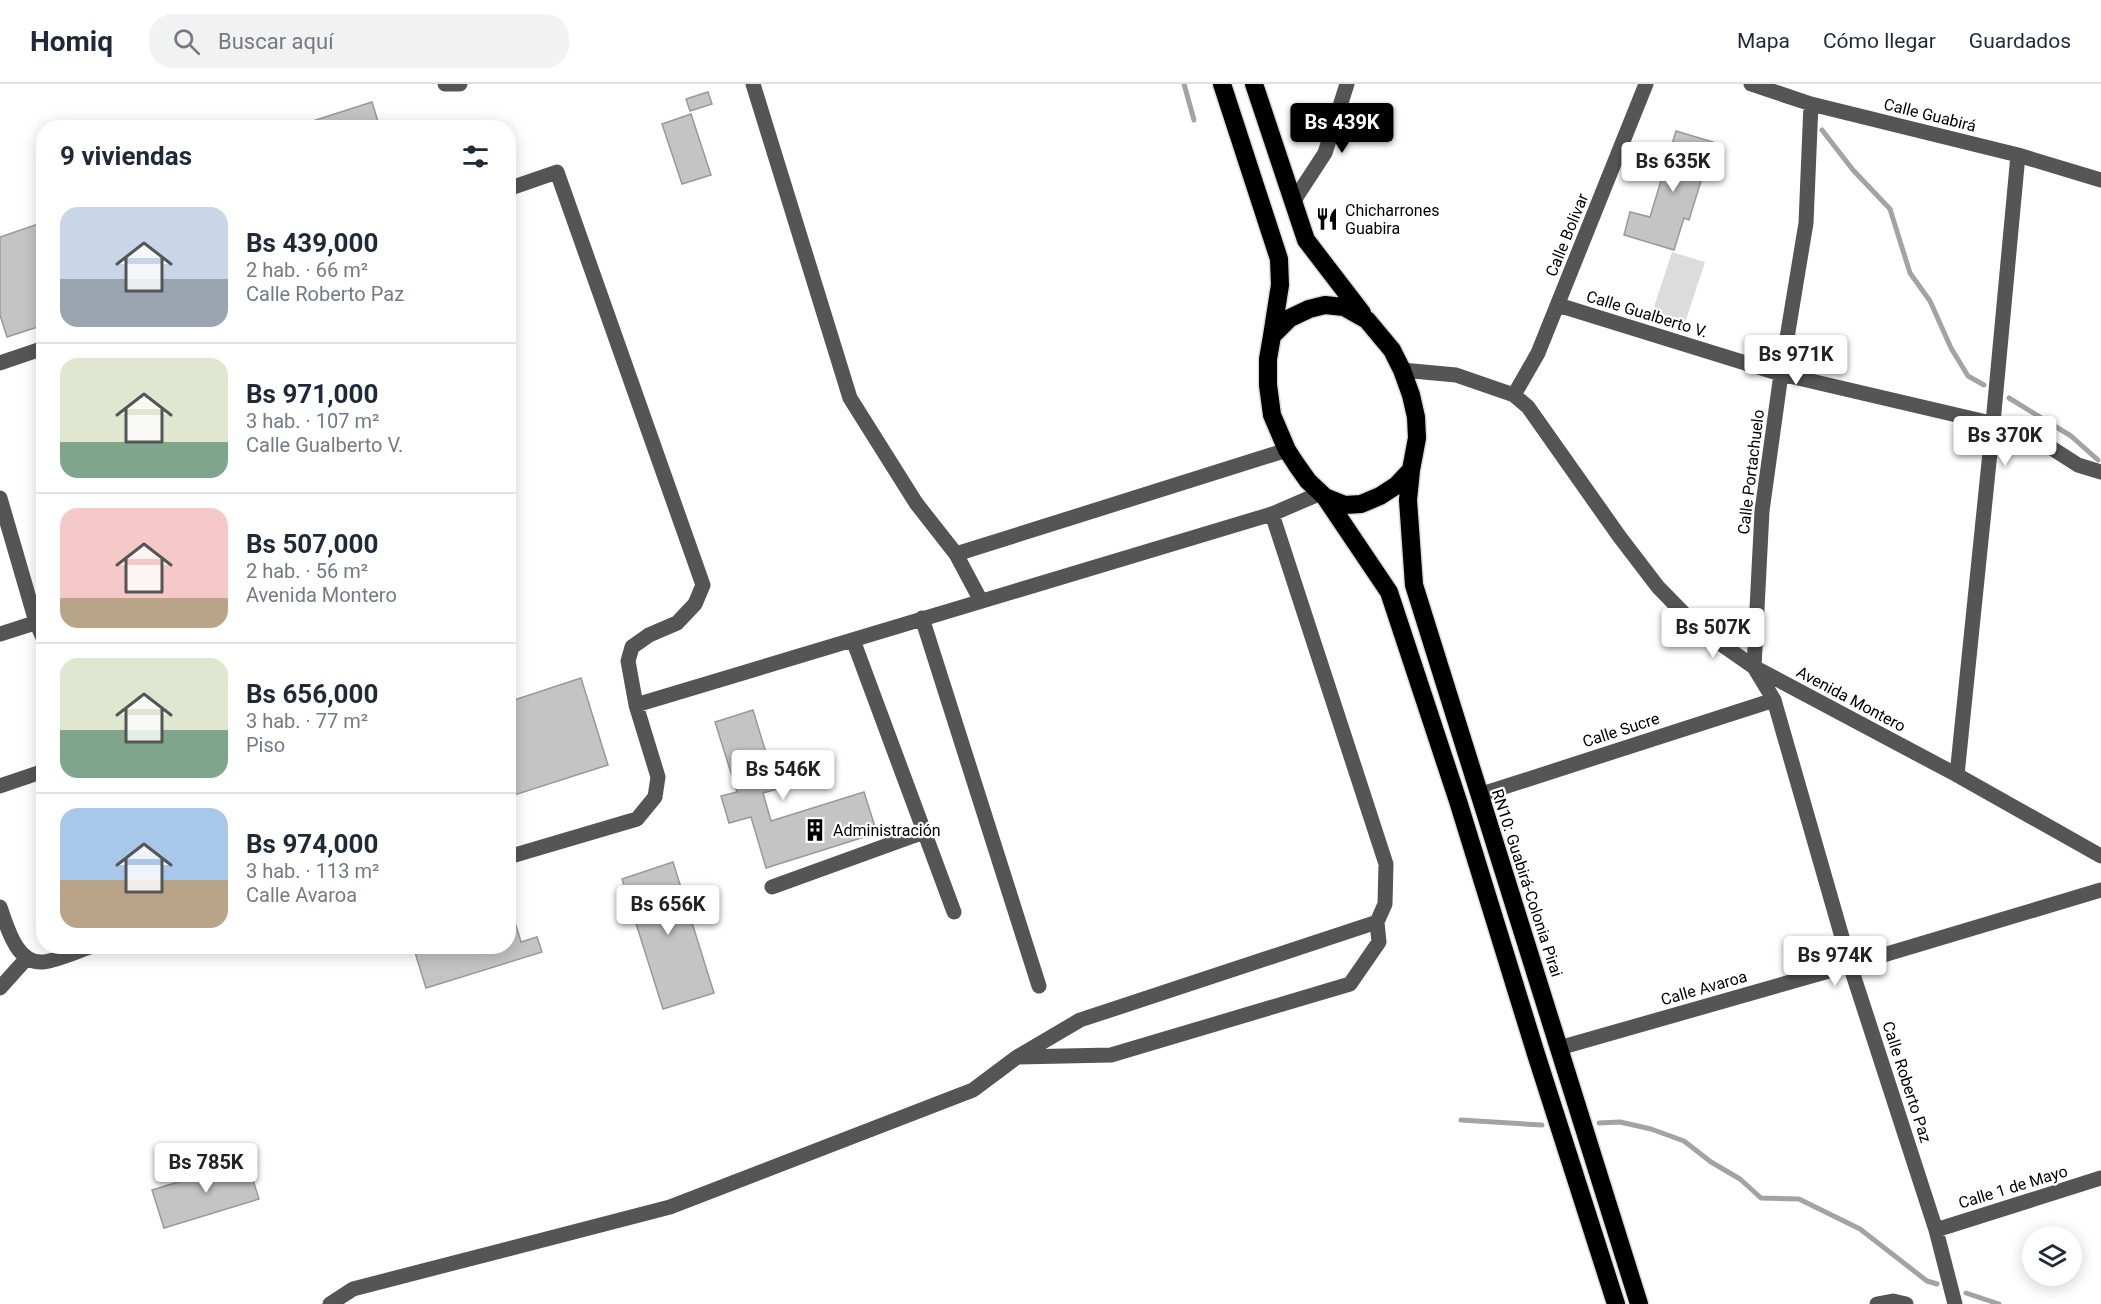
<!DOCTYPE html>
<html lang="es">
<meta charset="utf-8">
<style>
:root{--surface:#fff;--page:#f2f2f3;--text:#1f2937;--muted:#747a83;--line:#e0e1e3;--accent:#000}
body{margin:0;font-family:Roboto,sans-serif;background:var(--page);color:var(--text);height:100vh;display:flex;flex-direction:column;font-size:22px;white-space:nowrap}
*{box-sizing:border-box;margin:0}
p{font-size:20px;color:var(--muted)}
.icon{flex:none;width:33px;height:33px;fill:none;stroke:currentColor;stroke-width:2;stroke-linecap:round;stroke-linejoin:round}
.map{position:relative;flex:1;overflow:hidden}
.panel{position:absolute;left:36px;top:36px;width:480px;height:834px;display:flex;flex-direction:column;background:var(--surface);border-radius:24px;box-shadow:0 3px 15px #0003}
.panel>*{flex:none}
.tools{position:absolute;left:2022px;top:1142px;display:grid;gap:12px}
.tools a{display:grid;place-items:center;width:60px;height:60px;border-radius:50%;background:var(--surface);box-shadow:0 3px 15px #0003;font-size:30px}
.price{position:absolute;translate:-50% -51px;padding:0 14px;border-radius:6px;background:#fff;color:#222;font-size:20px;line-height:39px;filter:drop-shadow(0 2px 3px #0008)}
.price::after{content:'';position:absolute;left:50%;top:36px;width:18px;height:14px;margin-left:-9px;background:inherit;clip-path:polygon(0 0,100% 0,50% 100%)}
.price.current{background:var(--accent);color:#fff}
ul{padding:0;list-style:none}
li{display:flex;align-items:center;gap:18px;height:150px;padding:0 24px}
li+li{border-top:2px solid var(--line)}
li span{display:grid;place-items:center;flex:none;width:168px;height:120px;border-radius:18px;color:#555}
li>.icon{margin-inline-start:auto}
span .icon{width:72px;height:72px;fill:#fffc;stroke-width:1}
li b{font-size:26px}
h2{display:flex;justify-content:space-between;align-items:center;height:72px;padding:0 24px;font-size:26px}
header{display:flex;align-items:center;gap:36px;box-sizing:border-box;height:84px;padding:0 30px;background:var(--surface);border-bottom:2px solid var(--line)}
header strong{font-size:28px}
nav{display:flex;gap:33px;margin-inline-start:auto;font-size:21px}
.search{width:420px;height:54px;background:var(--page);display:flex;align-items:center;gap:15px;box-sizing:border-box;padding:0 21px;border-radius:24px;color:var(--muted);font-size:22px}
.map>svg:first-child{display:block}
.green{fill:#dcdcdc}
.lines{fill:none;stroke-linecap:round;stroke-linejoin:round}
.stream{stroke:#a3a3a3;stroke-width:5}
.building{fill:#c4c4c4;stroke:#999;stroke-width:1.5}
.highway-casing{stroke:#dbdbdb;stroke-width:21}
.minor{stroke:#555;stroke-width:15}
.highway{stroke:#000;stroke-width:18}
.labels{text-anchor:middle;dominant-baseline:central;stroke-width:4.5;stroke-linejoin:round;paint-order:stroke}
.street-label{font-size:16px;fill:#000;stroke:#fff}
.poi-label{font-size:16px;fill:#000;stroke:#fff;text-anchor:start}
</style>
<header>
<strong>Homiq</strong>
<div class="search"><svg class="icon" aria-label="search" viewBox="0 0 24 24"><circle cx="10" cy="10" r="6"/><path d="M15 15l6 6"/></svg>Buscar aquí</div>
<nav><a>Mapa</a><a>Cómo llegar</a><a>Guardados</a></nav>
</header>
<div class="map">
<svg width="2101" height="1220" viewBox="0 0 2101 1220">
<rect width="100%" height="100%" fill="#fff"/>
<path class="green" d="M1672 168 1705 178 1685 239 1652 229Z"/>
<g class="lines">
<path class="stream" d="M1184 0 1194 36
M1822 46 1853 86 1890 125 1910 189 1930 217 1951 264 1968 292 1984 301
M2009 314 2071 352 2098 376
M1461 1036 1542 1041
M1599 1039 1620 1038 1651 1045 1684 1057 1711 1078 1740 1095 1761 1114 1799 1115 1860 1145 1927 1197 1937 1200
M1966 1209 1999 1220"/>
</g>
<path class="building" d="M708 8 712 20 690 27 686 15Z
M372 18 380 44H300V41Z
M691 30 711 91 682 100 662 40Z
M1676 47 1713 58 1689 136 1684 134 1674 166 1624 151 1630 128 1650 133Z
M44 138V241L7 253 0 231V153Z
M581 594 608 681 508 713V618Z
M753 626 777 705 763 709 771 737 864 708 877 749 766 784 751 733 729 739 721 712 737 708 715 638Z
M673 778 714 909 663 925 622 795Z
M512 828 521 858 537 853 542 868 426 904 413 862H508V829Z
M247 1077 259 1115 164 1144 152 1106Z"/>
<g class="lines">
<g class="highway-casing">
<path id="highway" d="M1222 0 1279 175 1280 201 1272 252
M1254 0 1306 156 1362 229
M1411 386 1408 416 1414 501 1639 1220
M1325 413 1345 421 1361 420 1380 412 1397 401 1411 386 1417 354 1416 333 1411 311 1402 286 1392 266 1367 236 1344 223 1325 221 1309 225 1290 234 1272 252 1268 275V301L1272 331 1287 366 1296 380 1308 397 1325 413 1389 508 1458 717 1536 970 1616 1220"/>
</g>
<path class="minor" d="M445 0H460
M753 0 850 314 916 419 956 470 981 517
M1751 0 1811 20 2018 71 2101 96
M1811 20 1806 139 1781 290 1762 427 1754 583 1774 616 1850 881 1936 1146 1955 1220
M508 105 557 88 703 501 695 520 677 539 649 551 632 563 628 577 636 621 658 693 655 713 637 735 508 773
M1293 118 1325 69 1347 0
M1558 221 1781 290 2025 347 2078 381 2101 388
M0 279 44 264
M1402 286 1456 291 1514 311 1528 323 1619 452 1658 503 1698 544 1754 583 1957 691 2101 772
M1514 311 1538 269 1646 0
M0 414 36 538 44 556
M956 470 1287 366
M922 534 1039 902
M0 550 44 536
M853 556 954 828
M636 621 1272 430 1321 409
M1957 691 1993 339 2018 71
M0 702 44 687
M1479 711 1774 616
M772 803 924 748
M0 823C7 842 16 880 43 878 56 877 79 867 92 862
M0 904 27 874
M1559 964 1850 881 2101 806
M1018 973 1111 971 1350 900 1379 858 1377 838
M1936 1146 2101 1094
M330 1220 353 1205 670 1123 973 1006 1017 973 1080 936 1377 838 1385 820 1386 780 1272 430
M1877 1220 1893 1217 1906 1220"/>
<use href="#highway" class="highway"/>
</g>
<defs>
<g id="restaurant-bare" transform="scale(1.8)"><path d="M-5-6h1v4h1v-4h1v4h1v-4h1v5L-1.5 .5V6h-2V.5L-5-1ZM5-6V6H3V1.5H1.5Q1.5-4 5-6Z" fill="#000" stroke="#fff" stroke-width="2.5" paint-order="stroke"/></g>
<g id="building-bare" transform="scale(1.8)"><path d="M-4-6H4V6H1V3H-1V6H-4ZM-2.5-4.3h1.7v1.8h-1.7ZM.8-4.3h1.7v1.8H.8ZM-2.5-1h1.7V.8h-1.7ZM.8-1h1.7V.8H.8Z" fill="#000" stroke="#fff" stroke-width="2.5" paint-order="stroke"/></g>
</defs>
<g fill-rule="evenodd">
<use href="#restaurant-bare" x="1327" y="135"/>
<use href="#building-bare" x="815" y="746"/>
</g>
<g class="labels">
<g class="street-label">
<text transform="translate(1930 31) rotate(14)">Calle Guabirá</text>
<text transform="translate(1567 151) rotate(-68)">Calle Bolivar</text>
<text transform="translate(1647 230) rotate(17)">Calle Gualberto V.</text>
<text transform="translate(1751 388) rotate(-83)">Calle Portachuelo</text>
<text transform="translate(1851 615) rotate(28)">Avenida Montero</text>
<text transform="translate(1621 646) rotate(-18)">Calle Sucre</text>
<text transform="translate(1527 799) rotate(72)">RN10: Guabirá-Colonia Pirai</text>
<text transform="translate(1704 904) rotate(-16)">Calle Avaroa</text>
<text transform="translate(1907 998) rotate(72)">Calle Roberto Paz</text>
<text transform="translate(2013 1103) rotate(-17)">Calle 1 de Mayo</text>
</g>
<g class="poi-label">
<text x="1345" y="126">Chicharrones<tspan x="1345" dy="18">Guabira</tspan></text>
<text x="833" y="746">Administración</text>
</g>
</g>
</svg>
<div class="tools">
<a><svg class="icon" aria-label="layers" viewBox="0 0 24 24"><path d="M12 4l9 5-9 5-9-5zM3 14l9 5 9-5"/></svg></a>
</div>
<b class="price current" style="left:1342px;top:70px">Bs 439K</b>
<b class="price" style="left:1673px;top:109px">Bs 635K</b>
<b class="price" style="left:1796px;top:302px">Bs 971K</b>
<b class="price" style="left:2005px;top:383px">Bs 370K</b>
<b class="price" style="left:1713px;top:575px">Bs 507K</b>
<b class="price" style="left:783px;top:717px">Bs 546K</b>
<b class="price" style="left:668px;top:852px">Bs 656K</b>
<b class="price" style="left:1835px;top:903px">Bs 974K</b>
<b class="price" style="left:206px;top:1110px">Bs 785K</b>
<section class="panel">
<h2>9 viviendas<svg class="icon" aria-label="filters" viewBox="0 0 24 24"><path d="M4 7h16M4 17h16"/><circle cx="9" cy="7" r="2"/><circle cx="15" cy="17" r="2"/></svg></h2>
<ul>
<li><span style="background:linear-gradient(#c9d6e8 60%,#9aa5b1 0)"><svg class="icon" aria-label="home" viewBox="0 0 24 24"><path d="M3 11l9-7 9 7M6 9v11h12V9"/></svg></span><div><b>Bs 439,000</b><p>2 hab. · 66 m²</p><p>Calle Roberto Paz</p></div></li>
<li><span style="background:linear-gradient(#dfe7d0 70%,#7fa58c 0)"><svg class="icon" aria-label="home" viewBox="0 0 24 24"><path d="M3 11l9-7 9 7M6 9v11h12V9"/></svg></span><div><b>Bs 971,000</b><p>3 hab. · 107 m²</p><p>Calle Gualberto V.</p></div></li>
<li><span style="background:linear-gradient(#f6c9c9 75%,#b9a48a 0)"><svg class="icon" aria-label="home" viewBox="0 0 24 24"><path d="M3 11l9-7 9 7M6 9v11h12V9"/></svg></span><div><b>Bs 507,000</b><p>2 hab. · 56 m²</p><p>Avenida Montero</p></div></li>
<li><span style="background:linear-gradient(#dfe7d0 60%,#7fa58c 0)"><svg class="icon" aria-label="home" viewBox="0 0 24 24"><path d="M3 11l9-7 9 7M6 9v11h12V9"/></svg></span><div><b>Bs 656,000</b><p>3 hab. · 77 m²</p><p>Piso</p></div></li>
<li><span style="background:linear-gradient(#a9c7e8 60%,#b9a48a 0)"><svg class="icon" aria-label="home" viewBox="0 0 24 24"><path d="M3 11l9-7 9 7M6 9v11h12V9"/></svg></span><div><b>Bs 974,000</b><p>3 hab. · 113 m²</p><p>Calle Avaroa</p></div></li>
</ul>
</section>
</div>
